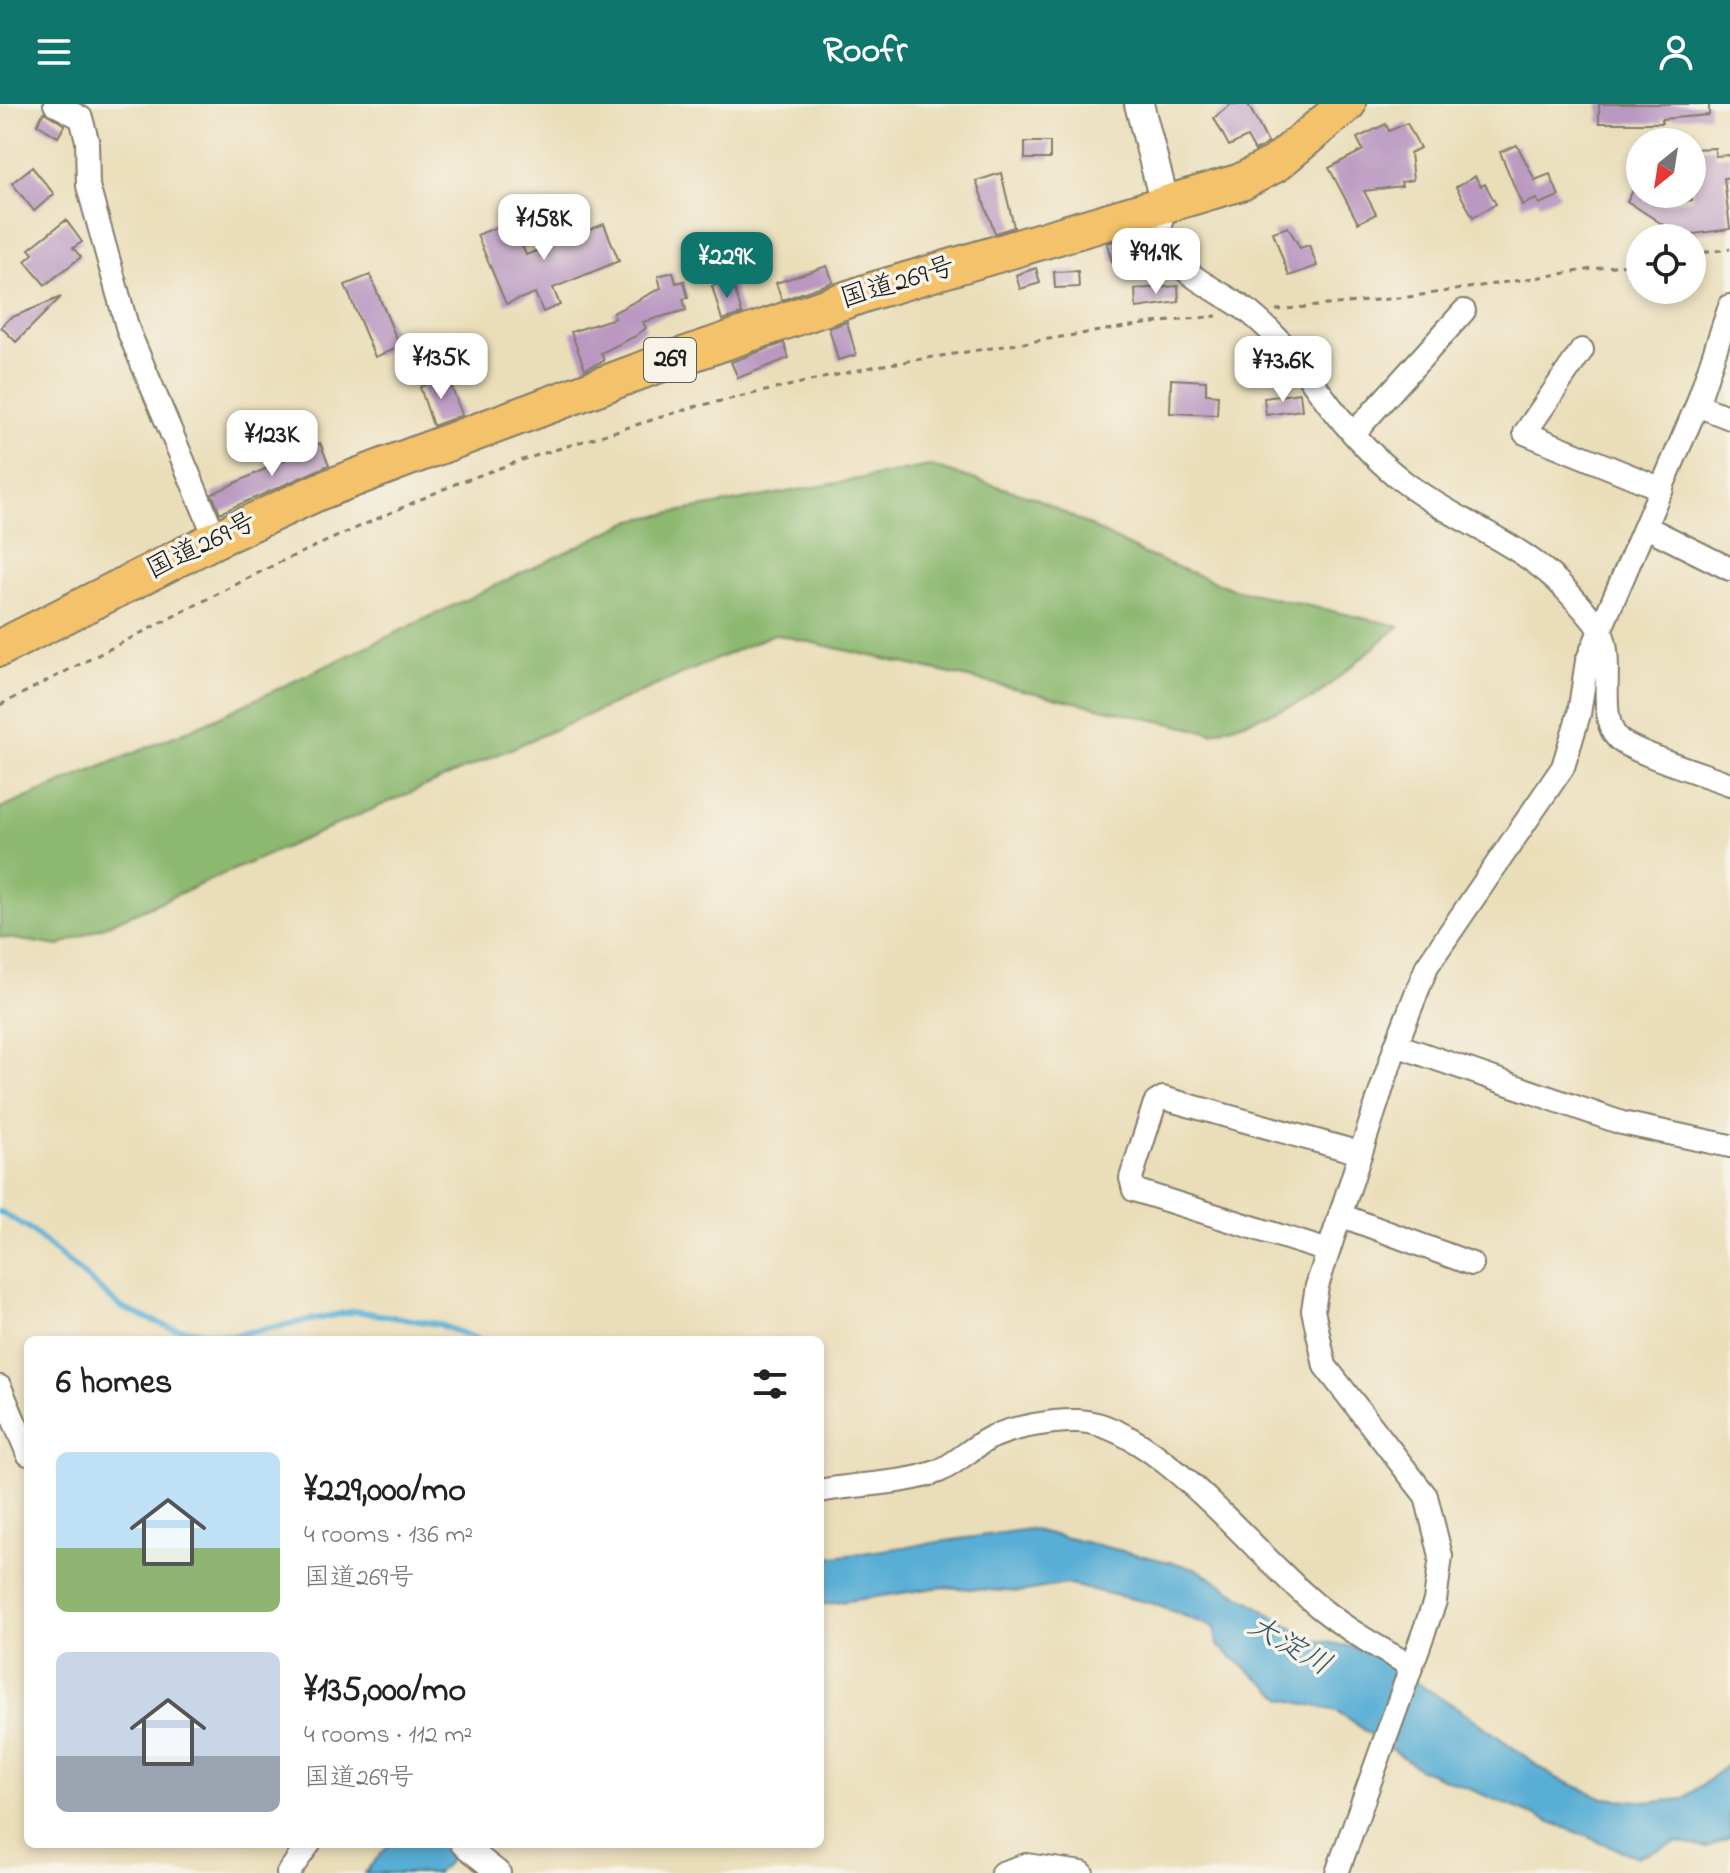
<!DOCTYPE html>
<meta charset="utf-8">
<style>
:root{--surface:#fff;--page:#f6f6f6;--text:#222;--muted:#767676;--accent:#0f766e}
body{margin:0;font-family:"Indie Flower","Klee One",sans-serif;background:var(--page);color:var(--text);height:100vh;display:flex;flex-direction:column;font-size:30px;white-space:nowrap}
*{box-sizing:border-box;margin:0}
p{font-size:26px;color:var(--muted)}
.icon{flex:none;width:44px;height:44px;fill:none;stroke:currentColor;stroke-width:2;stroke-linecap:round;stroke-linejoin:round}
.map{position:relative;flex:1;overflow:hidden}
.details{position:absolute;left:24px;top:1232px;width:800px;height:512px;display:flex;flex-direction:column;background:var(--surface);border-radius:12px;box-shadow:0 4px 12px #0003}
.details>*{flex:none}
.needle{width:52px;rotate:210deg}
.fabs{position:absolute;left:1626px;top:24px;display:grid;gap:16px}
.fabs a{display:grid;place-items:center;width:80px;height:80px;border-radius:50%;background:var(--surface);box-shadow:0 4px 12px #0003;font-size:40px}
.price{position:absolute;translate:-50% -68px;padding:0 18px;border-radius:16px;background:#fff;color:#222;font-size:26px;line-height:52px;filter:drop-shadow(0 2px 4px #0008)}
.price::after{content:'';position:absolute;left:50%;top:48px;width:24px;height:18px;margin-left:-12px;background:inherit;clip-path:polygon(0 0,100% 0,50% 100%)}
.price.current{background:var(--accent);color:#fff}
ul{padding:0;list-style:none}
li{display:flex;align-items:center;gap:24px;height:200px;padding:0 32px}
li span{display:grid;place-items:center;flex:none;width:224px;height:160px;border-radius:12px;color:#555}
li>.icon{margin-inline-start:auto}
span .icon{width:96px;height:96px;fill:#fffc;stroke-width:1}
li b{font-size:34px}
h2{display:flex;justify-content:space-between;align-items:center;height:96px;padding:0 32px;font-size:34px}
header{display:flex;justify-content:space-between;align-items:center;height:104px;padding:0 32px;background:var(--accent);color:#fff;font-size:36px;font-weight:800}
.map>svg:first-child{display:block}
.forest{fill:#8cb870;stroke:#546a46;stroke-width:2}
.water{fill:#59aed5;stroke:#3a6578;stroke-width:2}
.lines{fill:none;stroke-linecap:round;stroke-linejoin:round}
.stream{stroke:#59aed5;stroke-width:6}
.building{fill:#ba98c1}
.minor-casing{stroke:#837d6b;stroke-width:26}
.tertiary-casing{stroke:#837d6b;stroke-width:32}
.trunk-casing{stroke:#837d6b;stroke-width:40}
.path{stroke:#837d6b;stroke-width:3;stroke-dasharray:6 6;stroke-linecap:butt}
.minor{stroke:#fff;stroke-width:22}
.tertiary{stroke:#fff;stroke-width:28}
.trunk{stroke:#f3c26a;stroke-width:36}
.labels{text-anchor:middle;dominant-baseline:central;stroke-width:7;stroke-linejoin:round;paint-order:stroke}
.shield{fill:#f7f3e8;stroke:#5e5c59;stroke-width:2}
.shield-label{font-size:26px;font-weight:bold;fill:#1c1c1c}
.street-label{font-size:28px;fill:#1c1c1c;stroke:#f7f3e8}
.water-label{font-size:30px;font-style:italic;fill:#345666;stroke:#f7f3e8}
</style>
<header><svg class="icon" aria-label="menu" viewBox="0 0 24 24"><path d="M4 6h16M4 12h16M4 18h16"/></svg>Roofr<svg class="icon" aria-label="person" viewBox="0 0 24 24"><circle cx="12" cy="8" r="4"/><path d="M4 21q1-7 8-7t8 7"/></svg></header>
<div class="map">
<svg width="1730" height="1769" viewBox="0 0 1730 1769">
<rect width="100%" height="100%" fill="#f7f3e8"/>
<filter id="ink" filterUnits="userSpaceOnUse"><feTurbulence type="fractalNoise" baseFrequency=".0125" numOctaves="2"/><feDisplacementMap in="SourceGraphic" scale="16" xChannelSelector="R" yChannelSelector="G"/><feConvolveMatrix kernelMatrix="1 2 1 2 8 2 1 2 1" color-interpolation-filters="sRGB"/></filter>
<filter id="wash" filterUnits="userSpaceOnUse"><feTurbulence type="fractalNoise" baseFrequency=".006" numOctaves="4" result="noise"/><feDisplacementMap in="SourceGraphic" scale="32" xChannelSelector="R" yChannelSelector="G"/><feGaussianBlur stdDeviation="1.8" result="paint"/><feColorMatrix in="noise" values="0 0 0 0 0 0 0 0 0 0 0 0 0 0 0 0 0 1.4 0 .05"/><feComposite in="paint" operator="in"/></filter>
<g filter="url(#wash)">
<rect width="100%" height="100%" fill="#eadeba"/>
<path class="forest" d="M930 362 1036 394 1142 449 1233 485 1399 522 1314 594 1212 629 774 530 59 842 0 833V705L208 618 633 416Z"/>
<path class="water" d="M1029 1425 1195 1464 1310 1535 1363 1545 1464 1608 1554 1673 1604 1694 1653 1698 1683 1695 1730 1659V1733L1707 1744 1677 1738 1637 1753 1420 1665 1337 1607 1284 1595 1217 1541 1215 1524 1151 1499 1065 1480 1020 1488 942 1483 820 1501V1455Z
M390 1740H466L437 1769H364Z"/>
<g class="lines">
<path class="stream" d="M0 1108 28 1124 122 1204 171 1224 230 1232 355 1207 438 1220 480 1236"/>
</g>
<g id="blocks">
<path class="building" d="M1231 0H1248L1268 39 1255 47 1247 33 1229 42 1214 14Z
M1599 0H1709V11L1662 15V19H1599Z
M44 8 65 21 58 33 37 20Z
M1407 19 1420 44 1410 49 1413 76 1401 78 1402 82 1364 87 1376 110 1358 119 1329 64 1363 46 1357 34 1386 20 1389 27Z
M1025 38H1050V55H1025Z
M1517 41 1535 76 1550 70 1559 92 1539 100 1537 95 1522 101 1500 48Z
M1715 44V52L1730 51V73L1724 74 1730 125 1671 133V126L1627 97 1636 82 1640 90H1649L1663 99 1692 96V45Z
M32 63 54 90 34 107 12 79Z
M1001 69 1014 123 995 129 976 77Z
M1475 72 1481 82 1485 80 1496 100 1473 113 1456 83Z
M66 116 82 138 73 144 81 153 45 181 25 157 33 150 29 145Z
M512 117 526 151 604 120 619 157 553 184 560 201 543 208 535 189 506 200 477 131Z
M1288 123 1300 144 1309 141 1317 162 1289 172 1273 128Z
M1124 135 1129 154 1112 158 1107 139Z
M827 162 833 178 782 196 776 179Z
M1036 164 1040 179 1020 185 1016 171Z
M1078 167 1079 183 1055 184 1054 168Z
M673 168 676 179 684 177 688 194 683 195 686 206 643 218 646 224 636 232 601 249 604 257 585 265 571 228 615 214 613 209 661 184 658 172Z
M370 171 400 243 375 253 345 181Z
M732 176 742 210 722 216 712 182Z
M1178 182 1179 198 1136 204 1135 185Z
M61 193 16 238 1 223 10 214Z
M847 218 856 251 838 256 829 224Z
M784 239 789 254 738 274 731 258Z
M448 273 462 311 433 322 420 283Z
M1171 275 1206 277V290L1218 291 1217 311 1170 309Z
M1300 289 1302 306 1266 311 1264 294Z
M320 339 329 361 220 409 212 390Z"/>
</g>
</g>
<g filter="url(#ink)">
<use href="#blocks" fill-opacity="0" stroke="#837d6b" stroke-width="2"/>
<g class="lines">
<g class="minor-casing">
<path id="minor" d="M55 0 81 14 87 36 88 82 128 226 216 435
M1165 100C1143 159 1212 180 1249 208 1270 225 1291 248 1307 270 1334 309 1366 349 1404 378 1454 417 1523 439 1566 486 1577 498 1593 514 1601 528 1616 558 1594 619 1622 638 1644 652 1703 670 1730 680
M1582 246 1525 329 1662 385
M1697 301 1730 314
M1354 329 1464 207
M1646 423 1730 465
M1396 941 1622 1019 1730 1042
M1340 1111 1472 1160
M1328 1147 1134 1086 1131 1074 1155 999 1163 994 1360 1049
M0 1283 28 1350
M820 1387C859 1379 902 1381 939 1367 957 1359 972 1343 990 1334 1014 1323 1053 1316 1079 1317 1157 1321 1256 1453 1319 1503 1347 1526 1379 1544 1411 1562
M462 1740 499 1769
M288 1769 309 1740
M1002 1769 1026 1761 1082 1769
M1337 1769 1435 1497 1441 1452 1426 1392 1325 1262 1313 1206 1317 1182 1396 941 1427 862 1563 663 1579 610 1587 557 1697 301 1730 202"/>
</g>
<g class="tertiary-casing">
<path id="tertiary" d="M1139 0 1165 100"/>
</g>
<g class="trunk-casing">
<path id="trunk" d="M0 544 216 435 318 388 412 352 651 263 872 187 1241 78 1275 60 1347 0"/>
</g>
<path class="path" d="M1692 150 1730 145
M1276 206 1408 193 1640 158
M0 601 278 459 455 380 522 356 694 303 877 262 1144 220 1217 212"/>
<use href="#minor" class="minor"/>
<use href="#tertiary" class="tertiary"/>
<use href="#trunk" class="trunk"/>
</g>
</g>
<g class="labels">
<rect class="shield" x="644" y="234" width="52" height="44" rx="6"/>
<g class="shield-label">
<text x="670" y="256">269</text>
</g>
<g class="street-label">
<text transform="translate(898 180) rotate(-17)">国道269号</text>
<text transform="translate(202 443) rotate(-26)">国道269号</text>
</g>
<g class="water-label">
<text transform="translate(1289 1543) rotate(30)">大淀川</text>
</g>
</g>
</svg>
<div class="fabs">
<a><svg class="needle" viewBox="-14 -14 28 28"><path d="M0-13l5 13h-10z" fill="#e53935"/><path d="M0 13l5-13h-10z" fill="#767676"/></svg></a>
<a><svg class="icon" aria-label="locate" viewBox="0 0 24 24"><circle cx="12" cy="12" r="6"/><path d="M12 2v4M12 18v4M2 12h4M18 12h4"/></svg></a>
</div>
<b class="price" style="left:544px;top:158px">¥158K</b>
<b class="price" style="left:1156px;top:192px">¥91.9K</b>
<b class="price current" style="left:727px;top:196px">¥229K</b>
<b class="price" style="left:441px;top:297px">¥135K</b>
<b class="price" style="left:1283px;top:300px">¥73.6K</b>
<b class="price" style="left:272px;top:374px">¥123K</b>
<section class="details">
<h2>6 homes<svg class="icon" aria-label="filters" viewBox="0 0 24 24"><path d="M4 7h16M4 17h16"/><circle cx="9" cy="7" r="2"/><circle cx="15" cy="17" r="2"/></svg></h2>
<ul>
<li><span style="background:linear-gradient(#bfe0f5 60%,#8fb573 0)"><svg class="icon" aria-label="home" viewBox="0 0 24 24"><path d="M3 11l9-7 9 7M6 9v11h12V9"/></svg></span><div><b>¥229,000/mo</b><p>4 rooms · 136 m²</p><p>国道269号</p></div></li>
<li><span style="background:linear-gradient(#c9d6e8 65%,#9aa5b1 0)"><svg class="icon" aria-label="home" viewBox="0 0 24 24"><path d="M3 11l9-7 9 7M6 9v11h12V9"/></svg></span><div><b>¥135,000/mo</b><p>4 rooms · 112 m²</p><p>国道269号</p></div></li>
</ul>
</section>
</div>
